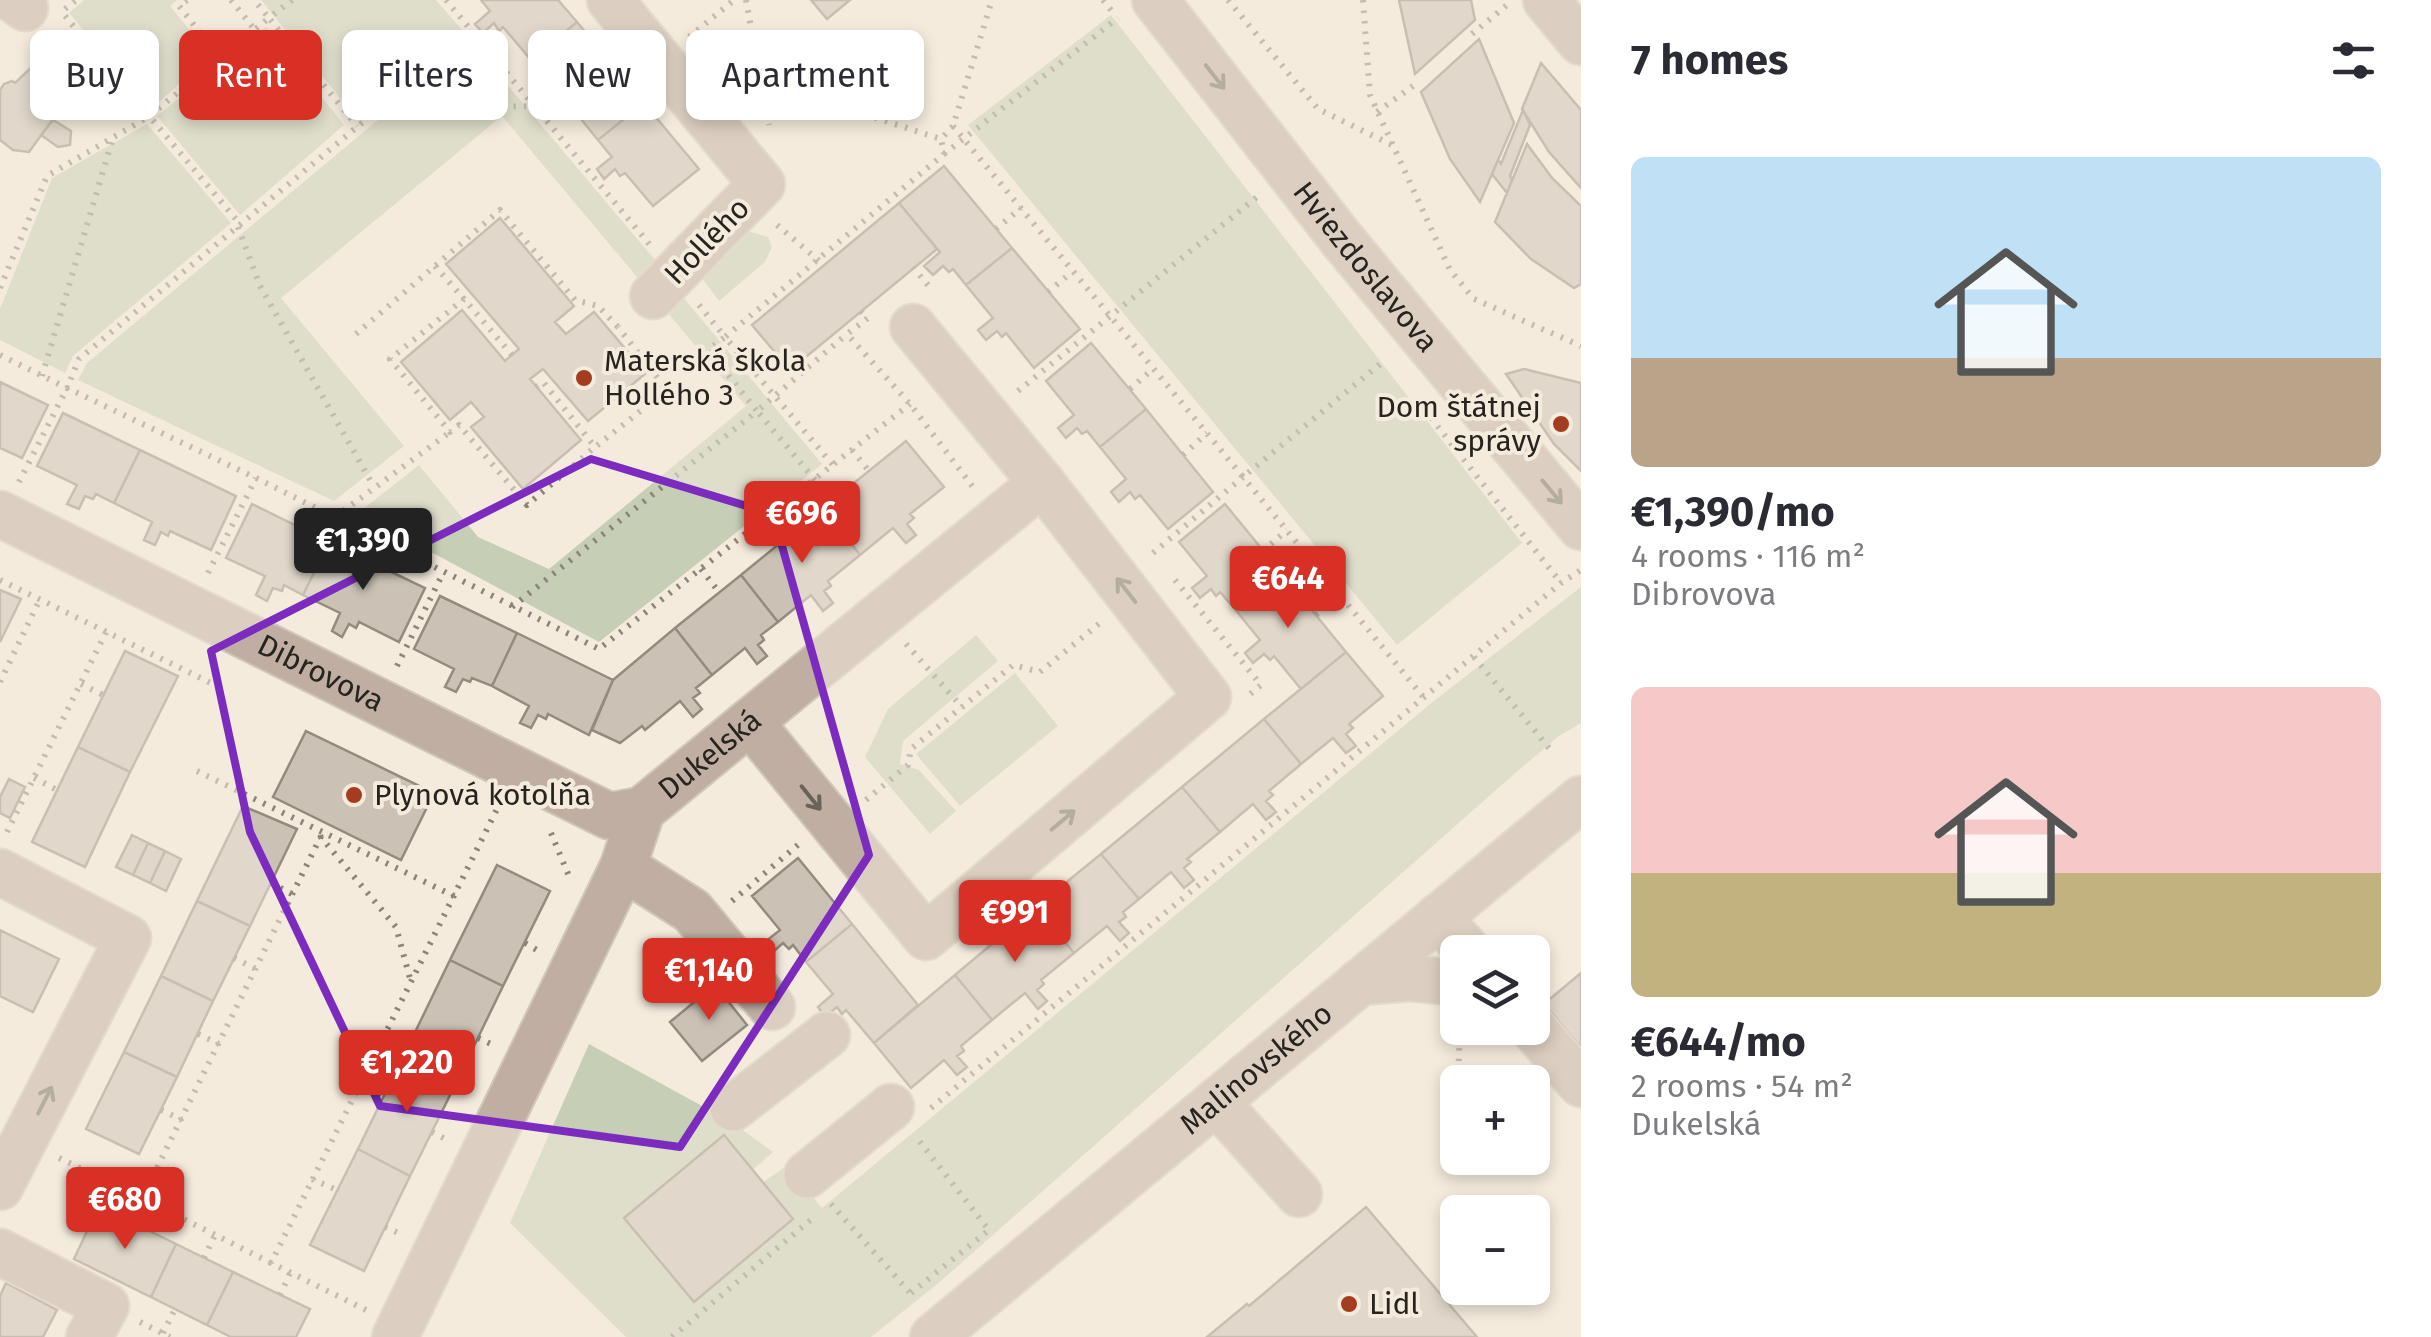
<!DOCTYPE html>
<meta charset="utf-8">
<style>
:root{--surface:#fff;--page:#f2f2f3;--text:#2b2b33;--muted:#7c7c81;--accent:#d93025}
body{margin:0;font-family:"Fira Sans",sans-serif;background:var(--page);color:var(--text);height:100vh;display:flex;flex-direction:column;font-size:38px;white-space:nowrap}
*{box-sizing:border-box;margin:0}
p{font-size:32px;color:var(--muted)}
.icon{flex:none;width:55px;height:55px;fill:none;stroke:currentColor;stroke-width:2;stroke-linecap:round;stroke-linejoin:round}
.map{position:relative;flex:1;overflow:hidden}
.sheet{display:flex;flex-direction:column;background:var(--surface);width:850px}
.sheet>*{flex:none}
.guide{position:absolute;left:30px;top:30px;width:950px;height:90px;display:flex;gap:20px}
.buttons{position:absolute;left:1440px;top:935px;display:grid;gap:20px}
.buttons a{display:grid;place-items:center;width:110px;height:110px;border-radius:15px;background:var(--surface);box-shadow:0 5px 15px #0003;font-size:50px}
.price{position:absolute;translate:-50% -85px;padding:0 22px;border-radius:10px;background:var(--accent);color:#fff;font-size:32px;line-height:65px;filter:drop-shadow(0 2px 5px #0008)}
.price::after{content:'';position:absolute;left:50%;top:60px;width:30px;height:22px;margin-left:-15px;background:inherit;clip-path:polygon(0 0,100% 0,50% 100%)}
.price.selected{background:#222;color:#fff}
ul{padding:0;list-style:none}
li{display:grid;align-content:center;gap:20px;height:530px;padding:0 50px}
li span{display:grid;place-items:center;height:310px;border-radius:15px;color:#555}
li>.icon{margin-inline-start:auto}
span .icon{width:180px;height:180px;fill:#fffc;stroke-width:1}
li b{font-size:42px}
h2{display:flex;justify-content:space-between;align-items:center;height:120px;padding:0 50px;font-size:42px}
.tag{padding:0 35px;border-radius:15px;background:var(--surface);box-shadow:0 5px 15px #0003;font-size:35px;line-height:90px}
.tag.selected{background:var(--accent);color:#fff}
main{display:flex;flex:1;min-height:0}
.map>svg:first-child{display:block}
.green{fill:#c6ceb5}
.building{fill:#cbc2b5;stroke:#938b7e;stroke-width:2.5}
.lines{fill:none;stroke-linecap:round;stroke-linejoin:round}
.minor-casing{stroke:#cfc7bb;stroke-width:49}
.path{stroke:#8a847a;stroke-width:6;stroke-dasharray:2.5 8;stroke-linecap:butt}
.minor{stroke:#bfaea1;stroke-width:45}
.oneway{stroke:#6b625a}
.marked{fill:none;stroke:#7b2cbf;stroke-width:8;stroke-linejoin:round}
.poi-dot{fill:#a43c1f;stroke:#f4ebdd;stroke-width:4}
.labels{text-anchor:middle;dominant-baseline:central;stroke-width:8;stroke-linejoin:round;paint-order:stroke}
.street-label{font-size:30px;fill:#27241f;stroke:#f4ebdd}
.poi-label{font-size:30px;fill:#27241f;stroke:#f4ebdd;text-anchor:start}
</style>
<main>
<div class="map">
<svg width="1581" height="1337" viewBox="0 0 1581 1337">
<rect width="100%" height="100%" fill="#f4ebdd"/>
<path class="green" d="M84 0H177L170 6 211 56 151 109 69 13Z
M261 0H436L462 30 356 118Z
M1111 15 1522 543 1397 645 968 125Z
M266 27 344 125 240 215 157 116Z
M471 42 666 273 647 289 502 116 281 298 404 446 334 501 78 380 87 363Z
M147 124 231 223 73 356 65 373 0 340V309L52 178Z
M747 231 768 237 772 247 765 262 719 301 696 270Z
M678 291 822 464 599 642 358 513 419 465 478 537 549 569 746 406 661 305Z
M1581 587V723L1559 736 1505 782 941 1281 871 1337H626L510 1223 589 1044 733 1123 773 1152 753 1170 793 1219 763 1182 787 1166 822 1208 1435 700Z
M976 635 998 661 903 741 900 764 919 770 956 811 930 834 865 757 888 709Z
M1015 673 1058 726 960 806 916 754Z"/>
<path class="building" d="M481 0H558L577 22 531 60 503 27 499 31 494 23 483 33 475 24 490 11Z
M811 0H850L827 19Z
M1399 0H1471L1475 20 1415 74Z
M577 22 644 103 598 140 572 108 567 112 562 105 551 115 543 105 558 92 531 60Z
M1479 39 1514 123 1480 202 1450 159 1421 92Z
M36 63 74 90 29 152 13 150 0 140V90L4 84 12 81 15 83Z
M1541 63 1581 110V188L1549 152 1522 109Z
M644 103 699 169 653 206 625 173 620 176 615 169 604 179 597 169 612 157 598 140Z
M1523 110 1530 125 1510 176 1512 180 1507 193 1492 174 1498 160 1501 164Z
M53 120 71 131 70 145 58 147 41 135Z
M1527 144 1552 178 1581 206V284L1574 288 1531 259 1495 222Z
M944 166 1012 248 966 285 953 269 949 272 943 266 933 275 924 266 940 252 899 203Z
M899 203 937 249 790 370 752 325Z
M500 218 574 306 555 322 566 334 594 312 646 373 588 421 543 369 530 379 581 440 523 489 471 427 484 417 471 402 450 420 401 362 462 310 505 361 519 349 446 264Z
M1012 248 1080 329 1034 368 1006 333 1002 337 997 331 986 340 978 330 993 318 966 285Z
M1091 343 1146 409 1100 447 1087 431 1082 434 1077 428 1066 438 1058 428 1074 415 1046 381Z
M1524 369 1581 383V471L1554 444 1506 374Z
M0 382 48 405 22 458 0 448Z
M1146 409 1213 492 1168 529 1140 495 1135 499 1130 492 1119 502 1111 492 1126 479 1100 447Z
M63 413 140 450 114 503 96 494 93 499 85 496 79 509 67 504 77 485 37 466Z
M906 441 944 487 910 514 914 518 907 524 916 535 906 543 893 528 860 555 823 508Z
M140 450 236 496 211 550 170 531 168 536 161 532 155 545 144 540 152 522 114 503Z
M252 504 329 542 303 595 284 585 282 591 273 588 267 601 256 595 265 576 226 558Z
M1225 504 1279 570 1234 608 1220 592 1216 596 1211 589 1200 598 1192 588 1207 576 1179 542Z
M823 508 860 555 828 581 831 586 824 591 833 603 823 611 811 595 778 622 741 575Z
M329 542 425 588 399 642 359 622 356 628 349 624 342 637 332 631 340 613 303 595Z
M1279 570 1346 652 1301 689 1274 656 1270 660 1264 654 1253 663 1245 653 1260 640 1234 608Z
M741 575 778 622 761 635 764 640 758 645 767 656 757 664 745 648 712 675 675 628Z
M0 590 21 599 0 642Z
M440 596 517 633 492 686 472 678 470 682 463 679 456 692 445 687 454 669 414 649Z
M675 628 712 675 696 688 700 693 693 698 702 709 693 717 680 701 645 730 642 726 620 743 592 730 613 680Z
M517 633 613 680 589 735 548 714 546 719 538 715 531 728 520 723 529 706 492 686Z
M125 651 178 676 130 772 78 747Z
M1346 652 1383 696 1349 724 1353 728 1346 734 1356 746 1346 753 1333 738 1301 764 1264 719Z
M1264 719 1301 764 1269 791 1273 795 1266 801 1276 812 1266 820 1253 804 1220 832 1182 787Z
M306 731 434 793 401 860 273 797Z
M78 747 130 772 85 867 32 842Z
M9 779 25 787 10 818 0 813V797Z
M1182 787 1220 832 1187 859 1191 862 1184 868 1194 880 1184 888 1171 872 1139 899 1101 854Z
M243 806 297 829 250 926 197 901Z
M132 835 148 843 133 875 116 867Z
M148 843 165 851 150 883 133 875Z
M165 851 181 859 166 891 150 883Z
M1101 854 1139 899 1123 912 1126 917 1119 922 1129 933 1120 941 1107 926 1074 953 1036 907Z
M798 858 852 924 806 962 793 945 789 949 783 943 773 952 765 942 780 930 752 896Z
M497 865 550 891 503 986 450 960Z
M197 901 250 926 213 1001 161 976Z
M1036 907 1074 953 1041 980 1044 984 1037 990 1047 1001 1038 1009 1025 993 992 1020 955 975Z
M852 924 918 1005 874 1043 846 1010 842 1014 837 1007 825 1017 818 1007 833 994 806 962Z
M0 930 59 959 33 1012 0 996Z
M450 960 503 986 457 1081 404 1055Z
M1581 973V1048L1544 1004Z
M955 975 992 1020 961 1046 964 1051 957 1056 967 1067 957 1075 944 1060 911 1088 874 1043Z
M161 976 213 1001 177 1077 124 1052Z
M715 985 747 1025 702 1061 670 1022Z
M124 1052 177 1077 139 1154 86 1129Z
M404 1055 457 1081 410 1176 358 1149Z
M724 1135 793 1219 694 1302 624 1218Z
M358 1149 410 1176 364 1271 310 1245Z
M99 1206 176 1244 151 1297 74 1259Z
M1366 1207 1477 1337H1207L1247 1304 1249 1306Z
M176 1244 233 1272 207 1325 151 1297Z
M233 1272 310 1309 296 1337H231L207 1325Z
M6 1283 57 1310 43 1337H0V1296Z"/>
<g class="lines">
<g class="minor-casing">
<g id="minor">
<path d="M14 0 25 8"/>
<path d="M610 0 762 184 653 296"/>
<path id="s1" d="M1155 0 1343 241 1581 527"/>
<path d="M1546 0 1581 42"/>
<path id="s2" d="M0 514 609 816 642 810"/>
<path d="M750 722 926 937 1208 697 1042 483 913 327"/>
<path d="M623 867 692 911 772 1007"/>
<path d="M0 872 128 938 0 1187"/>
<path d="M1438 917 1469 952"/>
<path d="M1360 982 1410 978 1458 983"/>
<path d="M1532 1027 1581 1084"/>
<path d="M1216 1102 1299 1194"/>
<path d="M733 1108 827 1035"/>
<path d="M807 1175 891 1107"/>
<path d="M0 1252 106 1306 89 1337"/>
<path id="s3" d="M395 1337 623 867 642 810 1042 483"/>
<path id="s4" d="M933 1337 1581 799"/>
</g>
</g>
<path class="path" d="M187 0 179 6 220 58
M231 0 255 30
M292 0 269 18 357 126
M446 0 650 245
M746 0 769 125
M1103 0 1115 15
M1228 0 1318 109 1392 145
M1363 0 1370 95 1450 270 1474 299 1581 346
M65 9 76 0
M65 16 240 224
M1472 34 1507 5
M689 37 734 0
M845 108 941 139
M377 110 534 106
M1377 112 1413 86
M953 126 1243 477 1385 360
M944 154 1118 18
M777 225 824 265
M238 227 260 286 374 487
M996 229 1021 208
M435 266 464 299
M913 267 932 290
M0 288 47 176 148 117 269 18 254 0
M1048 292 1072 272
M699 305 725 337 944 154 941 139 953 126 992 0
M861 311 868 318 847 334 910 404 973 487
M356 334 500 210 575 300 598 306 618 327
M0 355 67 388 79 359 472 31
M512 355 464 299 390 359 450 432 459 425 527 505 595 447
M42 376 112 141
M536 387 543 382 595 447 667 390 618 327
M1130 389 1153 369
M1018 391 1257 197
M1431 418 1561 583
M852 450 869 471
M1183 455 1207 433
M815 480 757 411 847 334
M19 482 67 388 256 478 599 649 910 404
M768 516 786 539
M335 517 450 432
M1263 551 1287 530
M1153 553 1243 477 1425 699
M701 569 719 592
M208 573 256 478
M0 580 211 683
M1175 580 1261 685 1248 696
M512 607 757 411 708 350 725 337 833 465
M1316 615 1340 594
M906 644 962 707
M1474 657 1549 748
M397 666 443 573
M0 682 40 599
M81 684 103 695
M197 771 456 897
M34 778 57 790
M866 800 908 765 911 749 1013 665 1040 672 1100 623
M7 832 106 632
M551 833 571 881
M320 836 396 927 411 982
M271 883 292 894
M732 901 799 844
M525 943 537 950
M234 958 256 969
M198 1034 219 1044
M478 1038 491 1044
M1458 1082 1460 1028
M360 1085 383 1096
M931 1108 1561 583 1581 570
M161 1110 182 1120
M432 1132 449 1141
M59 1158 142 1198 130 1221
M312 1179 337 1190
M831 1204 913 1296
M385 1227 403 1235
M204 1258 215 1235
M271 1263 142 1198 323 832
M911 1293 989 1230 916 1137
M280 1295 290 1273
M366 1310 271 1263 499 805
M140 1322 170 1337
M163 1333 175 1309
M672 1337 814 1217"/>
<use href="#minor" class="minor"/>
</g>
<defs><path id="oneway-shaft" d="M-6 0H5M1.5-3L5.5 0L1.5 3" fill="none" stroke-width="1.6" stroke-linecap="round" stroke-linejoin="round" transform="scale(2.5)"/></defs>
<g class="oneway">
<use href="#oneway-shaft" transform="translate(1215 77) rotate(52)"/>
<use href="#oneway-shaft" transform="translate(1552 492) rotate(50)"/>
<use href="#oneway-shaft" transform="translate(1126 590) rotate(-128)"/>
<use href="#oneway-shaft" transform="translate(811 798) rotate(51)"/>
<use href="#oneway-shaft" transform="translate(1063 820) rotate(-40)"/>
<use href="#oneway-shaft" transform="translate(45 1100) rotate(-63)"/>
</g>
<path d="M0 0H1581V1337H0ZM591 459 773 514 869 855 680 1147 380 1106 250 832 211 651Z" fill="#f4ebdd" fill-opacity=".55" fill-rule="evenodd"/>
<path class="marked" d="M591 459 773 514 869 855 680 1147 380 1106 250 832 211 651Z"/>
<g class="poi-dot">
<circle cx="584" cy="378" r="10"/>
<circle cx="1561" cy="424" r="10"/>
<circle cx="354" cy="795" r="10"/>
<circle cx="1349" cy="1304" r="10"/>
</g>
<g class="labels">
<g class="street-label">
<text transform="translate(707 241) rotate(-46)">Hollého</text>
<text stroke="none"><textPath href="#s1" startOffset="340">Hviezdoslavova</textPath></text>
<text stroke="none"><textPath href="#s2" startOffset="358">Dibrovova</textPath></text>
<text stroke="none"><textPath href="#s3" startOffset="670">Dukelská</textPath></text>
<text stroke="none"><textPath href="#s4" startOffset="420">Malinovského</textPath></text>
</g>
<g class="poi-label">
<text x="604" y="361">Materská škola<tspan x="604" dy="34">Hollého 3</tspan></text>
<text x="1541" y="407" text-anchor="end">Dom štátnej<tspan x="1541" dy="34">správy</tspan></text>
<text x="374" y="795">Plynová kotolňa</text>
<text x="1369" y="1304">Lidl</text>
</g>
</g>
</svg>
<div class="buttons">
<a><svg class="icon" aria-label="layers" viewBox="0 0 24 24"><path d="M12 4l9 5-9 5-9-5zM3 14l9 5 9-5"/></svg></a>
<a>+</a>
<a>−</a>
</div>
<b class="price" style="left:802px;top:566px">€696</b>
<b class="price selected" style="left:363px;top:593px">€1,390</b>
<b class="price" style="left:1288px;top:631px">€644</b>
<b class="price" style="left:1015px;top:965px">€991</b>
<b class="price" style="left:709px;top:1023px">€1,140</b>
<b class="price" style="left:407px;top:1115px">€1,220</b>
<b class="price" style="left:125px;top:1252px">€680</b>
<div class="guide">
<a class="tag">Buy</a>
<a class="tag selected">Rent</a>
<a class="tag">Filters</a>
<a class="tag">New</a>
<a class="tag">Apartment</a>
</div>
</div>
<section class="sheet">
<h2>7 homes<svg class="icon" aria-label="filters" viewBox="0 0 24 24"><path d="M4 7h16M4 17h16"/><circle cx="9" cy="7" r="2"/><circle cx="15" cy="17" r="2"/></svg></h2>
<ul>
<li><span style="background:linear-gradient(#bfe0f5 65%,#b9a48a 0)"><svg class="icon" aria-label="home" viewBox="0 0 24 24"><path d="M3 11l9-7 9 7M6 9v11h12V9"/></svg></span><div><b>€1,390/mo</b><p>4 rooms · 116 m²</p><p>Dibrovova</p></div></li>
<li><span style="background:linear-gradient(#f6c9c9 60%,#c2b280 0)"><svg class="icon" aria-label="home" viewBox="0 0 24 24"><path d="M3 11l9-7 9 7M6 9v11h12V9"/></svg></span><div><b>€644/mo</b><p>2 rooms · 54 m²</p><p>Dukelská</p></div></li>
</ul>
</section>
</main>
